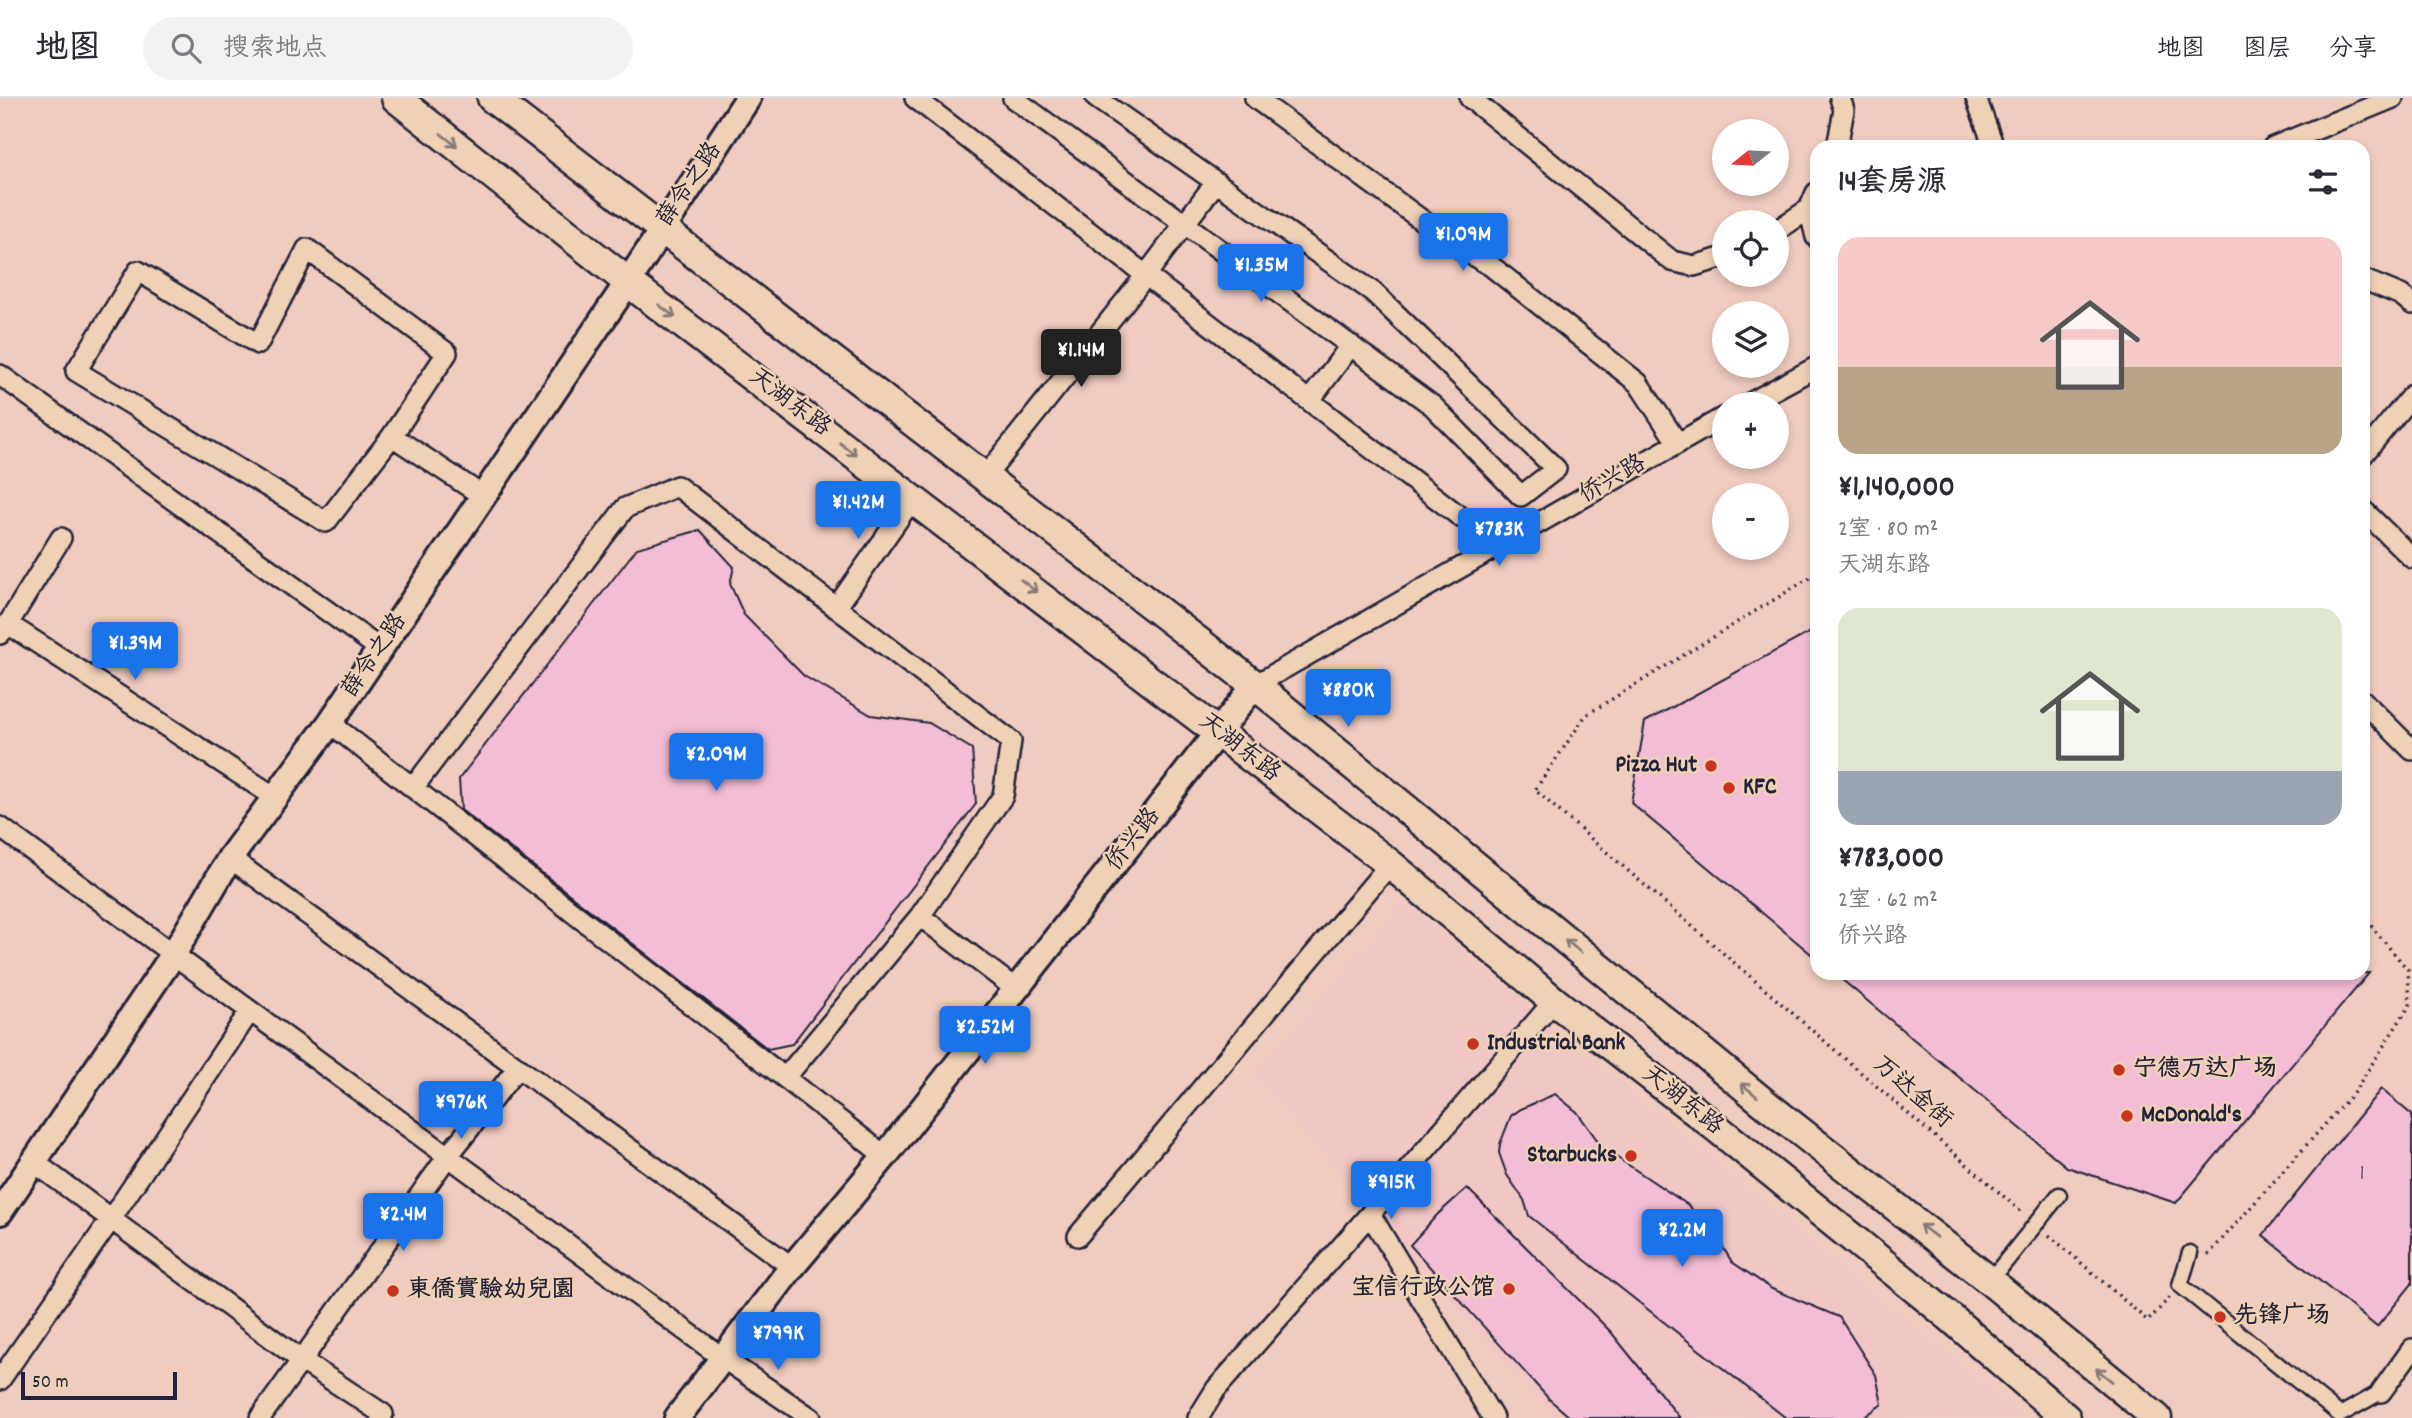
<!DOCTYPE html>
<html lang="zh">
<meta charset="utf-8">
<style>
:root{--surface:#fff;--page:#f2f2f3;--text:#2b2b33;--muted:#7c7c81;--line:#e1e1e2;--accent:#1a73e8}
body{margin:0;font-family:Dekko,"LXGW WenKai TC",sans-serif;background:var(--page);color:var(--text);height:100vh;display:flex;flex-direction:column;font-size:26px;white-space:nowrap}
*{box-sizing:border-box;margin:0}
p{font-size:23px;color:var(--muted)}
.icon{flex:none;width:38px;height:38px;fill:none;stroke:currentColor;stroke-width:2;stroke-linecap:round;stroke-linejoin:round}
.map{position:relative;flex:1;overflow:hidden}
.side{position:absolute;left:1810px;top:42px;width:560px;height:840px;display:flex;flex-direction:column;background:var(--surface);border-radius:21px;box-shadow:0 4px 10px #0003}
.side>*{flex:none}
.needle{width:46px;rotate:252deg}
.tools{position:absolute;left:1712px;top:21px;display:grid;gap:14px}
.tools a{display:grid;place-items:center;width:77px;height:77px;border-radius:50%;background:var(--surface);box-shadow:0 4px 10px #0003;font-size:35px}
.scale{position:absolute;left:21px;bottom:18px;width:156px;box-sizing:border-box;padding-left:7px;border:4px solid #22223b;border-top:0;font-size:19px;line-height:24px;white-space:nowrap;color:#22223b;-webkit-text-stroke:5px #efd1b5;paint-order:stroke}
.price{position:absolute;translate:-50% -60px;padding:0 16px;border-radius:7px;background:var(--accent);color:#fff;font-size:23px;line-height:46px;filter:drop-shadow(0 2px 4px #0008)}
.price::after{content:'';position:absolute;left:50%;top:42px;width:21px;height:16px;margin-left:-10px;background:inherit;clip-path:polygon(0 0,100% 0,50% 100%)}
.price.current{background:#222;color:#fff}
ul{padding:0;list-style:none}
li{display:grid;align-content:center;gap:14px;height:371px;padding:0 28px}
li span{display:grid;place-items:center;height:217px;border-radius:21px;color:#555}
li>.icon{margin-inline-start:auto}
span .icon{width:126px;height:126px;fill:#fffc;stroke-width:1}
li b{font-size:30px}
h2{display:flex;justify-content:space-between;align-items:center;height:84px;padding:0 28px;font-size:30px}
header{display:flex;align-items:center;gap:42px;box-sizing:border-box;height:98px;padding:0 35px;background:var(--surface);border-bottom:2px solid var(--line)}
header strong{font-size:33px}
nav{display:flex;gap:38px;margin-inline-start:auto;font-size:24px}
.search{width:490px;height:63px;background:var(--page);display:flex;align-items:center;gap:18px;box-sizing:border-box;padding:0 24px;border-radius:38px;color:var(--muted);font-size:26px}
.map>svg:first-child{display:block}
.built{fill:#f1c7c6}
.building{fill:#f4bdd6;stroke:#22223b;stroke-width:2}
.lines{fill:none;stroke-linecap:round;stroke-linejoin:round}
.pedestrian-casing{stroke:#22223b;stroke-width:19}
.minor-casing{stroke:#22223b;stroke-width:24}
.tertiary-casing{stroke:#22223b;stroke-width:30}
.secondary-casing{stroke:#22223b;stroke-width:33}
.path{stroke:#22223b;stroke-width:3.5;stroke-dasharray:2 5;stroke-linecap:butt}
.pedestrian{stroke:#efd1b5;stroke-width:14}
.minor{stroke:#efd1b5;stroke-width:19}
.tertiary{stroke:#efd1b5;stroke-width:24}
.secondary{stroke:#efd1b5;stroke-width:28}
.oneway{stroke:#887a78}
.poi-dot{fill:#c8321e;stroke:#efd1b5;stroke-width:2.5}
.labels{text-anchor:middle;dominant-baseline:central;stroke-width:5;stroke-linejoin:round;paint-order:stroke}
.number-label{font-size:21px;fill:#564962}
.street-label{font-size:24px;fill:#22223b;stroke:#efd1b5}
.poi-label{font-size:24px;font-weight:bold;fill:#22223b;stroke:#efd1b5;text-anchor:start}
</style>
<header>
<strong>地图</strong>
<div class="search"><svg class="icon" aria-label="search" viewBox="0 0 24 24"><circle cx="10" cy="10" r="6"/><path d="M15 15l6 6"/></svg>搜索地点</div>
<nav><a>地图</a><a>图层</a><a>分享</a></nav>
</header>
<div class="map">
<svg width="2412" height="1320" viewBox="0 0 2412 1320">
<rect width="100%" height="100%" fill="#f0cbbf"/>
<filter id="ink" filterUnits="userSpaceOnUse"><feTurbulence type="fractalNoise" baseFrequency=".0143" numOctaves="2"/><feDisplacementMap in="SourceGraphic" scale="14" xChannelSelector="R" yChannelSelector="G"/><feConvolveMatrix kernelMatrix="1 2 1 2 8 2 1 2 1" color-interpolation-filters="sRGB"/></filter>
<g filter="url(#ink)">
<path class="built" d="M1402 804 2025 1320H1554L1253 978Z"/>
<path class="building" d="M700 432 734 469 730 486 744 517 804 578 871 617 929 625 972 651 976 706 792 946 768 951 461 712 459 681 637 450Z
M1816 531V860L1631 705 1645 624Z
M1834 875H2369L2176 1105 2067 1069Z
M2381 991 2412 1017V1186L2377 1229 2263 1137Z
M1555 996 1577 1014 1603 1050 1688 1107 1716 1138 1732 1164 1772 1191 1839 1219 1876 1277 1882 1306 1863 1320H1786L1529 1118 1524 1102 1507 1077 1499 1055 1500 1046 1511 1018 1521 1011Z
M1467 1090 1611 1234 1680 1320H1571L1549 1301 1410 1147 1437 1117Z"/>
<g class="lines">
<g class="pedestrian-casing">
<path id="pedestrian" d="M2190 1155 2180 1187 2340 1317 2381 1294
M1990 1183 2059 1097"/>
</g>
<g class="minor-casing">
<path id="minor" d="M915 0 1462 420
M1013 0 1433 308 1521 398 1556 371 1373 194 1096 0
M1255 0 1460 150 1491 168 1638 285 1677 344
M1470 0 1672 163 1694 168 1724 159
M1976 0 1994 49
M1837 49 1844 12 1840 0
M2273 49 2393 0
M1816 95 1809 111 1816 139
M1776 133 1809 111
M2362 181 2401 197 2412 206
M0 277 380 551
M1310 302 1351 247
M1748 306 1816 269
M392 338 447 255 307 151 258 246 138 173 76 273 326 424 392 338 483 398
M2362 358 2412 297
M985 379 1146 177 1216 84
M2362 411 2412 460
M836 510 913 400
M8 526 61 440
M0 536 8 526 275 699
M1255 587 1724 319
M2362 602 2412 652
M330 625 885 1058
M413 690 625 410 677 388 1011 643 1003 698 920 818 1017 892
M0 729 724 1261 811 1320
M230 760 792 1169
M785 980 920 818
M34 1064 301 1262 383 1316 381 1320
M1370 1116 1493 1320
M1078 1138 1390 766
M0 1282 111 1121 250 913
M2381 1294 2412 1251
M260 1320 448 1058 518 969
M1198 1320 1216 1291 1370 1116 1554 903"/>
</g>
<g class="tertiary-casing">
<path id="tertiary" d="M0 1114 173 857 230 760 330 625 628 184 748 0
M677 1320 792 1169 885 1058 1255 587"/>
</g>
<g class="secondary-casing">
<path id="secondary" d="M396 0 628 184 1390 766 1554 903 1718 1031 1951 1220 2066 1320
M492 0 1255 587 1768 1008 1990 1183 2157 1320"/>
</g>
<path class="path" d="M1816 476 1586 617 1535 692 2024 1116
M2049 1137 2148 1223 2170 1199
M2208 1157 2354 994 2410 907 2408 872 2362 817"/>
<use href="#pedestrian" class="pedestrian"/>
<use href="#minor" class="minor"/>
<use href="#tertiary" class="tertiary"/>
<use href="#secondary" class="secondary"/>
</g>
<defs><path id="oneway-shaft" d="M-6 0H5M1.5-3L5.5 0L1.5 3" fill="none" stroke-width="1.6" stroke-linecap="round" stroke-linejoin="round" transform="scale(1.75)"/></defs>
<g class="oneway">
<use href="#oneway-shaft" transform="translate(449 42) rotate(38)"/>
<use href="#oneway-shaft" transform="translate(667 213) rotate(37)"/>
<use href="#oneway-shaft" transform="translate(848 351) rotate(37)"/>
<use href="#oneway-shaft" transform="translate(1029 488) rotate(37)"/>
<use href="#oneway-shaft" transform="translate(1573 848) rotate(-140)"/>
<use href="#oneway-shaft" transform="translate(1749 992) rotate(-140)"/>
<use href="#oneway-shaft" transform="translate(1928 1133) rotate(-142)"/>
<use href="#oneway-shaft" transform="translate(2104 1277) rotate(-141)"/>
</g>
</g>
<g class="poi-dot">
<circle cx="1711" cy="668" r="7"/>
<circle cx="1729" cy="690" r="7"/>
<circle cx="1473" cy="946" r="7"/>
<circle cx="2119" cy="972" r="7"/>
<circle cx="2127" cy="1018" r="7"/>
<circle cx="1631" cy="1058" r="7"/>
<circle cx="1509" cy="1191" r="7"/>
<circle cx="393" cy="1193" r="7"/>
<circle cx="2220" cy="1219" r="7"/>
</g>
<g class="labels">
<g class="number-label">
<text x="2362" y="1077">1</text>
</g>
<g class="street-label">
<text transform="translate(690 87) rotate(-56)">薛令之路</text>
<text transform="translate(789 305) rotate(37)">天湖东路</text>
<text transform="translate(1613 382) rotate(-30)">侨兴路</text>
<text transform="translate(375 558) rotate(-56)">薛令之路</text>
<text transform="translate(1239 650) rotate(38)">天湖东路</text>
<text transform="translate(1134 742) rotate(-52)">侨兴路</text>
<text transform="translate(1912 995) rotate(41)">万达金街</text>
<text transform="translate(1682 1003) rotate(38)">天湖东路</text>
</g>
<g class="poi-label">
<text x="1697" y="668" text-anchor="end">Pizza Hut</text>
<text x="1743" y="690">KFC</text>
<text x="1487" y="946">Industrial Bank</text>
<text x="2133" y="972">宁德万达广场</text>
<text x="2141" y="1018">McDonald's</text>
<text x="1617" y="1058" text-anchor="end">Starbucks</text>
<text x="1495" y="1191" text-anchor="end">宝信行政公馆</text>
<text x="407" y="1193">東僑實驗幼兒園</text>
<text x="2234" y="1219">先锋广场</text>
</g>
</g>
</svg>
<div class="tools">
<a><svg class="needle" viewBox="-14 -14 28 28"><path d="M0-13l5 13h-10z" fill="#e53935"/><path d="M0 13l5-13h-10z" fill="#7c7c81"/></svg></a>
<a><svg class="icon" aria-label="locate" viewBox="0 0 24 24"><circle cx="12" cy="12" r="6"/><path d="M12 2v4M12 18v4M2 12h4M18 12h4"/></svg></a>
<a><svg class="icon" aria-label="layers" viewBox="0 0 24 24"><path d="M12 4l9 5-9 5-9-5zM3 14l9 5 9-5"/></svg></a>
<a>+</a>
<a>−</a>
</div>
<div class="scale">50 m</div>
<b class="price" style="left:1463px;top:175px">¥1.09M</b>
<b class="price" style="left:1261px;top:206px">¥1.35M</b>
<b class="price current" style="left:1081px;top:291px">¥1.14M</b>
<b class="price" style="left:858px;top:443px">¥1.42M</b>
<b class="price" style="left:1499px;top:470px">¥783K</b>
<b class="price" style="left:135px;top:584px">¥1.39M</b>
<b class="price" style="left:1348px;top:631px">¥880K</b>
<b class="price" style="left:716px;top:695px">¥2.09M</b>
<b class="price" style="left:985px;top:968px">¥2.52M</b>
<b class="price" style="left:461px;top:1043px">¥976K</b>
<b class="price" style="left:1391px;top:1123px">¥915K</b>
<b class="price" style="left:403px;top:1155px">¥2.4M</b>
<b class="price" style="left:1682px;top:1171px">¥2.2M</b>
<b class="price" style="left:778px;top:1274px">¥799K</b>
<section class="side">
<h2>14套房源<svg class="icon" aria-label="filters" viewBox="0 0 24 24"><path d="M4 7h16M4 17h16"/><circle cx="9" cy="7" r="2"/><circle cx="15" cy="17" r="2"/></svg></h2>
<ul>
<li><span style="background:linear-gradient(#f6c9c9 60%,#b9a48a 0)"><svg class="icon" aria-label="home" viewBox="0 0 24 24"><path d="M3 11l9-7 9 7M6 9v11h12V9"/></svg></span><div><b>¥1,140,000</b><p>2室 · 80 m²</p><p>天湖东路</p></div></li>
<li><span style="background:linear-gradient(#dfe7d0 75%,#9aa5b1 0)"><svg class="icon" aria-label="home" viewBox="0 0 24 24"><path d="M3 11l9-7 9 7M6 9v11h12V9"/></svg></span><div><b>¥783,000</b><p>2室 · 62 m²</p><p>侨兴路</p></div></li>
</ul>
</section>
</div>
